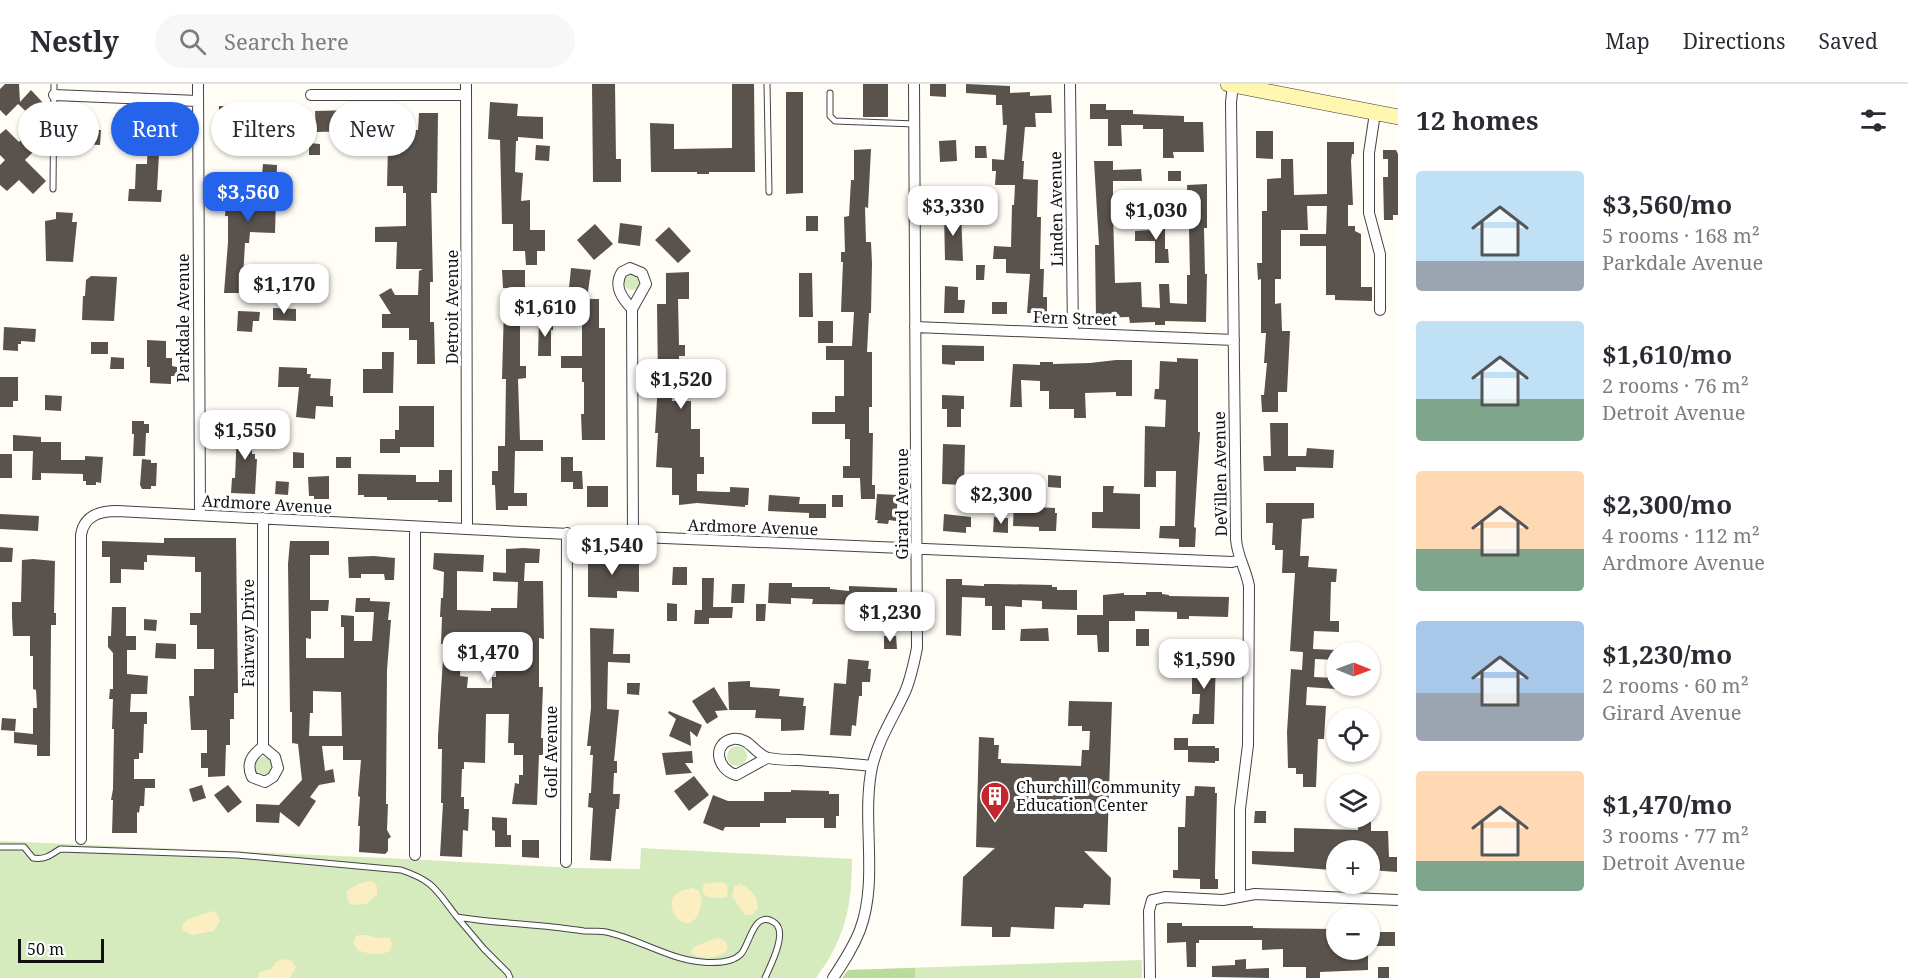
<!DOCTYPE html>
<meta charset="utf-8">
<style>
:root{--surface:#fff;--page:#f7f7f7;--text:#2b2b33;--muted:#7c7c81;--line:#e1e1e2;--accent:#2563eb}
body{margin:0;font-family:"Noto Serif",serif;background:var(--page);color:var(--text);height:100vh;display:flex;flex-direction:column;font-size:22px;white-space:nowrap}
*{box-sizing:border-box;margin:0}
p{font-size:20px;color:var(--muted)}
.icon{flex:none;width:33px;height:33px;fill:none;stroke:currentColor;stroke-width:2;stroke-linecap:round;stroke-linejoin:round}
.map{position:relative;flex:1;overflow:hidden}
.sheet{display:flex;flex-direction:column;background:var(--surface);width:510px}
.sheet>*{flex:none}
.banner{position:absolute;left:18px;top:18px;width:570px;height:54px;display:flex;gap:12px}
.needle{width:39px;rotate:91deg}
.controls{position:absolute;left:1326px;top:558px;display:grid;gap:12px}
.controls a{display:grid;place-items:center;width:54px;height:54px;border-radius:50%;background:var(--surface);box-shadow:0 2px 4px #0004;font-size:30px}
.scale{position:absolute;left:18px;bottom:15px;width:86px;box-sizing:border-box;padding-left:6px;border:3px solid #111;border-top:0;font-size:16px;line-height:21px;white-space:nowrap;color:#111;-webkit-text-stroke:4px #fff;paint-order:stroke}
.price{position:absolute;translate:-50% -51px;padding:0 14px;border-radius:12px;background:#fff;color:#222;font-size:20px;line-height:39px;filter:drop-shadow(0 2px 3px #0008)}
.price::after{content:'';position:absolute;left:50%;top:36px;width:18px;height:14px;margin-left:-9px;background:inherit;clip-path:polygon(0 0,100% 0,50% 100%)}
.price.selected{background:var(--accent);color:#fff}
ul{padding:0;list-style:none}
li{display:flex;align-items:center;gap:18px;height:150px;padding:0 18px}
li span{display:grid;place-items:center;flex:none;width:168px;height:120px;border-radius:6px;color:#555}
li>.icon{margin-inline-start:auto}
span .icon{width:72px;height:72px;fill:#fffc;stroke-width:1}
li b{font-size:26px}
h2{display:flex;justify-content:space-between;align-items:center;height:72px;padding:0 18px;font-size:26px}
.tag{padding:0 21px;border-radius:27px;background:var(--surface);box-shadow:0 2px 4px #0004;font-size:21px;line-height:54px}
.tag.selected{background:var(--accent);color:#fff}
header{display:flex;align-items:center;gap:36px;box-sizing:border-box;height:84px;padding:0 30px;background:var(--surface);border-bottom:2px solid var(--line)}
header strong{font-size:28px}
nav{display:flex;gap:33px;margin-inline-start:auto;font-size:21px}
.search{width:420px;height:54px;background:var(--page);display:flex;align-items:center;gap:15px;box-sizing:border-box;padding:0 21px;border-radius:33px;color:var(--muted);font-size:22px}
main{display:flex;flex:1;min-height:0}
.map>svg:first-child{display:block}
.green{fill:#d5ebbd}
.forest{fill:#b9dc9c}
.sand{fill:#fbeec1}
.building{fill:#5a524d;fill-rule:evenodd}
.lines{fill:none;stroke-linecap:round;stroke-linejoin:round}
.lane-casing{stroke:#444;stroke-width:7}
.street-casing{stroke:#444;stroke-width:12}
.secondary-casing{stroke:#333;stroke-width:16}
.lane{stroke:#fff;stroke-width:5}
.street{stroke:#fff;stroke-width:10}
.secondary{stroke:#fff6b0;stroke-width:15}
.labels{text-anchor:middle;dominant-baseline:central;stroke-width:6;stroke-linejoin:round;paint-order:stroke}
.street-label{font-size:16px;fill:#111;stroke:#fff}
.poi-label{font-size:16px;fill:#111;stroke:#fff;text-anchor:start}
</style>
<header>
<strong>Nestly</strong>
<div class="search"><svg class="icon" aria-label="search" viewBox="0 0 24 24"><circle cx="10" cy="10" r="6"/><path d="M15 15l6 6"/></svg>Search here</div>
<nav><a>Map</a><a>Directions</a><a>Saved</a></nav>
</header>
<main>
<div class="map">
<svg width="1398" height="894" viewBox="0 0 1398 894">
<rect width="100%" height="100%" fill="#fffdf5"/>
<path class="green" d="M624 198a8 8 0 1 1 16 0a8 8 0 1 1-16 0Z
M727 672a10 10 0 1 1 20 0a10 10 0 1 1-20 0Z
M254 682a9 9 0 1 1 18 0a9 9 0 1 1-18 0Z
M0 757 407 775 573 784 640 785 641 764 852 775C852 823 845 855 816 894H0Z
M1142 876V894H842L848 886Z"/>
<path class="forest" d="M915 884V894H842L848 886Z"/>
<path class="sand" d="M370 797 374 798 377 803V811L366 820 351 821 347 815V807L358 800Z
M720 798 725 799 728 804 727 813C716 815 698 816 704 800Z
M740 800C750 803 758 813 758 824L752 831H745L732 812 734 803Z
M692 804 699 807C702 814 702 817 700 825 690 860 657 820 679 808 682 806 688 805 692 804Z
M212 827 216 829 220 837 214 847 192 851 183 846 182 841 189 835Z
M368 851 376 854H390C399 875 369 871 358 866L353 859 355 853 359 851Z
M717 854C726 855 731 862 725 869 714 874 701 876 691 869L693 863Z
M283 875 292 877 296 883 290 894H258L259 888 271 885 276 878Z"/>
<path class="building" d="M5 0H19L20 18 31 6 46 22 33 34 18 20 6 32 0 26V5Z
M592 0H615L616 75H621V98H593Z
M732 0H754L755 88H709V90H697V88H651L650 39 674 40V65L732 64Z
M863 0H888V33H863Z
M930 0H946V13L930 12Z
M966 0 1010 2V9L1030 8V12L1051 11 1052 29H1035L1036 43H1025L1022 77H1024L1023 95 1038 96 1037 133H1041L1040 185H1044L1043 213H1047V229H1027L1030 190 1006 189V175H993L994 162 1011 163 1012 121H1014L1015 101H995L996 87H992V75L1004 76 1007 41H1003L1002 21H996V11L966 9Z
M786 8H803V109L786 110Z
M490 18 518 20 517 32 543 33V55L518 53V57H516L515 88 523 89 521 117 530 116V146H545V167H537V181H526L525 167H513V140H502L500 56 488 55Z
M1090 20H1106V26H1133V30L1184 32V38H1203L1204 68H1173L1174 74H1163V45H1143V41H1121L1122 62H1108V35H1090Z
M219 22H241V29H259V43L239 42V59L218 58Z
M389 24H399V46H418L419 29H438L437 109H431L433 198H430V238H434L435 280H417V256H409V244H382V230H391L379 211 391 204 395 211H418L419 187 423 185H396L397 158H375V143L406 142V109H403V102H387Z
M354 26V47L316 48 315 27Z
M70 27 85 28 84 45 101 46 100 61 63 59 64 38H69Z
M34 43 46 55 25 76 46 97 33 110 19 96 7 107 0 101V81L5 76 0 71V50L6 45 19 58Z
M1256 47H1273V75L1256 74Z
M148 53 169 54V71L159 70 157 106H162L161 118 128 117 129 105H135L136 80H147Z
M956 56 957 77 940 78 939 57Z
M1327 58H1354V70H1352L1351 77 1353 121H1348V142H1355V147L1361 150V203H1372V217L1335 216V211H1326V162H1300V150H1326L1327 122H1307L1308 146H1281V195H1275V220L1281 219 1282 247H1290L1287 308H1278V328H1262L1261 311H1264L1267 279H1264L1266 249H1261V195L1258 196 1257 179H1262V127H1267V95L1281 94V75H1293L1294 111 1327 110Z
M309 59 320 60V71H309Z
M536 61 550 62 549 77 535 76Z
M975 62H986L987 74H975Z
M871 65 868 124 865 123 866 158H871L872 179 871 229H869L867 268H872V323H869V349H873L872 401H875V415H861L860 394H843V382H850V355H845V340H812V328H835V312H844V276H826V262H852L854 228H841L843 178H841V168H845L844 133 849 132 851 96H854V66Z
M1383 66H1396L1398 70V131H1393V136H1384L1383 93H1388V75H1383Z
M1094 77H1113V86L1141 85 1142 97H1113V116L1135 115V128H1113L1115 199 1141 198 1142 223 1160 224 1159 200H1169L1170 219 1187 220V191H1190L1189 144 1181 145V130L1188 129 1187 101 1207 100V144H1204L1205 190H1207L1206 238 1165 237V241H1155V238L1130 239 1129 233 1096 234 1095 161H1099Z
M263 80 277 81 275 149 250 148 249 159H245L243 194 273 195 272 207 245 205V209H224L228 158V132H225L228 89 262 91Z
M1168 87H1181V97H1168Z
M56 128 73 129 72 138H77L73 178 46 177 45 137 56 135Z
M944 128 961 129 963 177 945 176Z
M806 132H818V147H806Z
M1165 138V165H1168L1169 179H1155V157H1135V147L1153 146V139Z
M620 139 642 142 640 162 618 159Z
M595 140 613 160 594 176 577 156Z
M669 143 691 167 678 179 655 156Z
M268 180H280L279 192H268Z
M976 181H985L984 196H976Z
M571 184 591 186 587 215H599V244H605V356H582L581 330H584V298H582V284H561V272H582V241H575V205L569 204Z
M502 186H525V204H523V216H512V204H503Z
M689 188V215H678L679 261H685V272H679V299H673L672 317H691V345H700V373H704V390H697V407L724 408H730V403L749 404 748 421H745V423L697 419 679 421V411H672V384L656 383 658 349H655L658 299 657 220H666V189Z
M799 189H812L813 233H799Z
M91 192 117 193 114 237 82 236 83 212H85L86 196Z
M945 202 958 203V216H965L964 229H944Z
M992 218H1007V230H992Z
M504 223H520V282H526V294L518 295 520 356H543V367H515L514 409H527V422H508V426H496L495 401H492V387H498V362H505L506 295H502Z
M273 224 296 225V237L273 236Z
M238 227 260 228 259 237H253L252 248 237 247Z
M539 236H553V246H551V272H538Z
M818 237H833V259H818Z
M4 243 36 245 35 258 21 257V260H18V267L3 266Z
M147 256 166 257V274H172V282L177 283V292H171V300L150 299V283H147Z
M91 258H108V270H91Z
M942 261 984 262V277H955V281L942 280Z
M382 268H394L393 309H363V285H382Z
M111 273 124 274V285H110Z
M1177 274 1198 275V348H1200L1194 443 1196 444 1195 463H1179V455L1159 454 1160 442H1175L1176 387H1156V403H1144L1145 342 1165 343 1166 316 1154 315 1155 305H1159L1160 277 1177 278Z
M1116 276H1132V312H1116V308L1085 309 1086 334H1074V325H1049V307H1040V297L1021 296 1022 323H1010L1013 280 1040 281V278H1053V280L1090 279Z
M279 283 307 284V290H311L310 294 331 295 330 312H333V323L316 322 315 335 296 333 299 303H278Z
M0 293H18V317H13V323H0Z
M45 311 62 312 61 327 45 326Z
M942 311 964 312V325H961V343H947V325H942Z
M399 322H434V363H400V369H380V355H395V346H399Z
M132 337H144V340H149V349H146L145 372H133L134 350H132Z
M240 338 255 339V352H252V370H255V375H257L255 410 231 409 232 394H235L237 346H239Z
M1270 339H1288V372H1306L1307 364 1334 366 1333 384 1296 383V387H1264L1263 372H1271Z
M13 351 41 353V358H61V376H85V372L103 373 101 399 96 398V401H86V397H83V390L41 389V396H32L33 367H13Z
M943 360 965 361 964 401 942 400Z
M293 368 304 369V384H293Z
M0 370H12V394H0Z
M336 373H351V384H336Z
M561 373H573V387H582L583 405H573V398H561Z
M142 375 151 376V379H157L156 402H151V405H142L140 401Z
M439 386H452V418H438V416H387V413H364V411H358V390L416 391V398H439Z
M1048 391 1061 392V404L1048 403Z
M329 392V415H314V412H309L308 393Z
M276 397 289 398 288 411 275 410Z
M587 402H608V423H587Z
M1103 402H1114L1113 409 1140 410V445L1092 444V428H1103Z
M877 410 898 411 896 437 889 436 888 440 877 439 878 436H875Z
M769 411 800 413 799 420H826V434H809V429L768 427Z
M832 411H843V423H832Z
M1014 414H1035V423L1055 424V429H1057L1056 447H1039V443L1013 442Z
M1266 419H1314V434L1302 435 1300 472H1309L1308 483 1337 485 1336 498H1331L1330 537H1339V548L1314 547 1313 565 1336 566V576L1315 575 1314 593 1336 594V605L1307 603 1306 621 1326 622 1324 655H1318L1316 703H1303V690H1296V684H1288L1287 648 1291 585 1302 586 1303 568 1290 567 1295 489H1282L1283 466H1275V461H1272L1273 439H1266Z
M0 430 39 432 38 447 0 445Z
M944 430 971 433V443H966V449L943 447Z
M994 433 1008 434V449L993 448Z
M164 454H236L238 609H234V635H230V661H226L225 692 208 693V684H201V669H207V646H191L189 612H194V585H214V565H197V541H190V529H201V488H195V473L147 471V478H144V486L121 485V499H110V473H102V457L164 459Z
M290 457H329V471H310V516H329L328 527H311V555L306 554V574H344V543H341V531L354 532V557H372L374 528H355L356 514H370V517L390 518 388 536H391L387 586 386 720H388L387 746 391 753 388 755V767L385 770 359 768 360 742H358L360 713 358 712 361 676H343V662H322L325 687 333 685 335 698 319 701 310 713 316 717 299 743 280 728 279 739 256 738V720L279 721 302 696 298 660 292 659V628H290L288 480ZM313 607 341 608 342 652H309L310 629H313Z
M0 463 13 464 12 478H0Z
M523 464 540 465 539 479H525L524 497H543L544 555 539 554V603H543L541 654H543V671H539L537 721 512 720 515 699 519 700V691H523V671H514V659H508L509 630H486L485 679 464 678V685H462L461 713H464V725H469L468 747 463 746 462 773 440 772 443 719H441L442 665H438V652L444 560H441L442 533H440L441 514H443L444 488 433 485 434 469 484 471 483 488 457 487V526L491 527V524H517L518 498 493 497V488L506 489V465ZM461 574 496 575V593H492V604H467L468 593 460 592Z
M588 471H618V476L639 477V508L617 507V514L588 513Z
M374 472 395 474 394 496H385L384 490H361V494H349L348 473Z
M33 475 55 477 54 529H56V541H51L50 672H37V661L14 659V648L33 650V624H37L36 606 33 605V572H30V552H13L12 533V518H21L22 476Z
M673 483H687V501H672Z
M702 494H714L713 523H733L732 534H709V540H694L695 526H702Z
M946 495H962V501L984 502V500H996L1052 501V503H1057V506H1077V526L1042 525V517L1022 516V523L1005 522V546H992V522H985V514L962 513 961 552 946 551Z
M769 499H792V503H830V505L849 507V502L897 504V521L812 520 813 515 791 514V520L768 519Z
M732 500H745L744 519H731Z
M1146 508H1162V510L1169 511V512L1229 513 1228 533 1189 532V535H1177V528L1135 527V537H1109V568H1098L1097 551H1077V531H1103V511L1124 509V511H1146Z
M667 519 677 520V537H667Z
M756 520H766L765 537H756Z
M112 523H126V552H136V566H127V590L148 592 147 610H131L130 628H147V640H144L143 669H139V675H134V695H155V704H145L144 722H140L139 729 137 728V749H112L113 716H111L113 705 114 645H112L113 615H109L110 605H113V569L108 563V552H111Z
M144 535 157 536 156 547 144 546Z
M590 544 614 545 613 570H630V579L608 578 607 625 619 626 614 677H617V689H614L613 710H620L619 725H616L611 777 590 776 593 724 588 723 589 709H591L593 671H590L591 662H587L591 624Z
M1048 544 1049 557H1020L1021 545Z
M1136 545H1149V562H1136Z
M884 552H896L897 565H884Z
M156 559 176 560V575L155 574Z
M848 575 869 577 868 585H871L870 598H862V612H859L856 642 852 641 851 652 830 651 834 599 846 600Z
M1192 575 1216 576 1214 640H1192L1193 630H1199L1200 610H1192Z
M750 597V603L780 605 779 612 804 614 803 622H806L804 646 781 647V635L755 634 756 626H729L728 598Z
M627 599H640L639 611 627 610Z
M714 603 728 626 715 627 718 633 707 640 692 617Z
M1069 617 1112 618 1107 768 1084 767 1111 794 1110 821 1084 820 1083 824 1055 823 1054 845 1011 843 1010 853H992V843L961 842 963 793 995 764 976 763 979 653 994 654V661H999L998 675H1001V679L1081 682 1082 666H1089L1090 647H1082V642H1068Z
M669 627 702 641 697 653 690 647 691 662 669 652 676 635 668 629Z
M2 634 16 635 15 647 1 646Z
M1174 654H1188V666H1174Z
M1188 662H1215V664H1219V677H1215V679L1188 678Z
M692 667 693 679H685L692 689 666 691 662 669Z
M694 692 709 711 689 727 674 707Z
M202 701 206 714 193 718 189 705Z
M228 701 242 718 228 729 214 711Z
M1195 702 1215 703V709H1217L1215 787V795H1218V805H1200V795L1173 794V786H1178V743H1185L1186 712H1194Z
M791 706 829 707V710H839V732H836V744H824V734H786V739H760V743H725L723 747 703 739 713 711 728 717H764V708H791Z
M1255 727H1266V739H1254Z
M492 733 507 734V751H511V763H495V747L492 746Z
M1358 738H1371V747H1388L1389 773H1397V788L1370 786V766H1333L1332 786 1252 780V767L1294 768V744L1358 746Z
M522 756H539V774L522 773Z
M1167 839H1182V842H1253V844L1336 845V866H1368V886L1320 888V894H1306V883H1283V865L1262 866V856H1199V859H1196V883H1187L1186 858 1167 859Z
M1370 848H1395V862H1370Z
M1246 875V885L1269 884V894L1212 893V882L1235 881V876Z
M1378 883H1389V894H1378Z"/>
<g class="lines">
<g class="lane-casing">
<path id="lane" d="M767 0 769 108
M830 9V32L835 37 915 40
M53 105 54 0
M0 763H24L33 774C45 776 51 771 60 765L237 771 401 786C434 797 436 806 457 833 485 838 514 839 543 842 556 843 570 845 584 847 591 847 599 847 606 848 639 855 668 875 702 878 713 879 732 879 741 870 750 860 754 824 775 839 788 849 770 882 765 894
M457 833 484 865 508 889 510 894"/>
</g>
<g class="street-casing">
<path id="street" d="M198 0 200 431
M466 0 467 445
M1070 0 1073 249
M1233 1 1231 18 1236 455C1237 472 1246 485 1249 502L1248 661 1240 725V812
M54 11 198 17
M311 11H466
M1375 29 1369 69V129L1380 170V226
M632 225C622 214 613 202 622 188L630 184 642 189 646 200 632 225 633 453
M915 243 1234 256
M263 434V663C251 671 246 680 252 693L265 698 273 693 278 684 275 673 263 663
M415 443V771
M767 674 736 691C716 685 712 659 733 655 750 653 755 671 769 674 778 676 788 676 797 676 822 678 847 679 872 682
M81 755V451C84 432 99 427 117 427L523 448 1232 478 1240 476
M566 778 567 449
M833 894C843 879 853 864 860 846 879 795 861 736 872 683 878 656 894 632 905 608 911 594 914 579 917 564L914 0
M1150 894 1149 827 1152 816 1165 813 1223 816 1255 810 1398 816"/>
</g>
<g class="secondary-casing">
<path id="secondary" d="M1228 0 1398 33"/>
</g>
<use href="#lane" class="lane"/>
<use href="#street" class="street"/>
<use href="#secondary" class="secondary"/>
</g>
<defs>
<g id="building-pin" transform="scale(1.5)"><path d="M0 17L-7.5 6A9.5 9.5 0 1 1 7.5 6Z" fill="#c4262e" stroke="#fff"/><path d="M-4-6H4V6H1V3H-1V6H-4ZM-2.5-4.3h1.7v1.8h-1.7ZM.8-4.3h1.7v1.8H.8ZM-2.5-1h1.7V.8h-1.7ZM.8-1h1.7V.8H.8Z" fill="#fff"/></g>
</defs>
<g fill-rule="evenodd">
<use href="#building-pin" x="995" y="712"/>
</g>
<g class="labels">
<g class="street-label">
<text transform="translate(1056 125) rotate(-91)">Linden Avenue</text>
<text transform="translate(452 223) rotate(-90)">Detroit Avenue</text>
<text transform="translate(183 234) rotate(-90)">Parkdale Avenue</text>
<text transform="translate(1075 234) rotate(2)">Fern Street</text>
<text transform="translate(1220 390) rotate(-91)">DeVillen Avenue</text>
<text transform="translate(267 420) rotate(3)">Ardmore Avenue</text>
<text transform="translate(902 420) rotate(-90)">Girard Avenue</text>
<text transform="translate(753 443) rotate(2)">Ardmore Avenue</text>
<text transform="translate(248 549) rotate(-90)">Fairway Drive</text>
<text transform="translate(551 668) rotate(-90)">Golf Avenue</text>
</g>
<g class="poi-label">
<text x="1016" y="703">Churchill Community<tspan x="1016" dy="18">Education Center</tspan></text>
</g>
</g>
</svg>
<div class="controls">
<a><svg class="needle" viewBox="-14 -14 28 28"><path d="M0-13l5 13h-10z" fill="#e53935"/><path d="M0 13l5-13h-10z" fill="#7c7c81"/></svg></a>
<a><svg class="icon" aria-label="locate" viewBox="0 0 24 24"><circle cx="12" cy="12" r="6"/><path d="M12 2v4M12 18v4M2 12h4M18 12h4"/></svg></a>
<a><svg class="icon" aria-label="layers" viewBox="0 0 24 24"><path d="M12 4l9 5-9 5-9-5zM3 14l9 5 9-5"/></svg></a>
<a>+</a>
<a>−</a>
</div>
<div class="scale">50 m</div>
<b class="price selected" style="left:248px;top:139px">$3,560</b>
<b class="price" style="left:953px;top:153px">$3,330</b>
<b class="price" style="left:1156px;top:157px">$1,030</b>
<b class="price" style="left:284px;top:231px">$1,170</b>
<b class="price" style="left:545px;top:254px">$1,610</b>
<b class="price" style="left:681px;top:326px">$1,520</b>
<b class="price" style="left:245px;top:377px">$1,550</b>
<b class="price" style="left:1001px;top:441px">$2,300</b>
<b class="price" style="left:612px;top:492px">$1,540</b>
<b class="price" style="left:890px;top:559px">$1,230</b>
<b class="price" style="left:488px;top:599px">$1,470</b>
<b class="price" style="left:1204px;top:606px">$1,590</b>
<div class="banner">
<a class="tag">Buy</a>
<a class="tag selected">Rent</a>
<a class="tag">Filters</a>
<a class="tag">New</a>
</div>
</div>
<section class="sheet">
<h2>12 homes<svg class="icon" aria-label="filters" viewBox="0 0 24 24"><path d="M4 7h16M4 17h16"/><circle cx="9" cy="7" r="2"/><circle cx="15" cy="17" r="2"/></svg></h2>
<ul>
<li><span style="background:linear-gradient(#bfe0f5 75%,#9aa5b1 0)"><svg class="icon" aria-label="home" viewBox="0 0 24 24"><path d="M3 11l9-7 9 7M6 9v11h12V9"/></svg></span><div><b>$3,560/mo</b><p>5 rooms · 168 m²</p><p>Parkdale Avenue</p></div></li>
<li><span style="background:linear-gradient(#bfe0f5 65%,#7fa58c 0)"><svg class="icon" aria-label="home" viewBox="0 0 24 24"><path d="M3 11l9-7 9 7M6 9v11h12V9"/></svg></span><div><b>$1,610/mo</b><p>2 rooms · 76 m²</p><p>Detroit Avenue</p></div></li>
<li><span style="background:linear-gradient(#ffd9b3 65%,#7fa58c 0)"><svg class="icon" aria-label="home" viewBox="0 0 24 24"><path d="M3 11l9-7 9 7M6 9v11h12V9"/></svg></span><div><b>$2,300/mo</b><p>4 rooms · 112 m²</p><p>Ardmore Avenue</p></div></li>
<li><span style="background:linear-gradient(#a9c7e8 60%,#9aa5b1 0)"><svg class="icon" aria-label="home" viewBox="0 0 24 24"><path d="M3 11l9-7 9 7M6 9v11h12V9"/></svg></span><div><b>$1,230/mo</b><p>2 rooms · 60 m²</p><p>Girard Avenue</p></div></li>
<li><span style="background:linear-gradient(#ffd9b3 75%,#7fa58c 0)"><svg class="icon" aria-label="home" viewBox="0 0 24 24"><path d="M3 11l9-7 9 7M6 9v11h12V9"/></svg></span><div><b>$1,470/mo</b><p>3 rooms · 77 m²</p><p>Detroit Avenue</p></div></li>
</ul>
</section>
</main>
